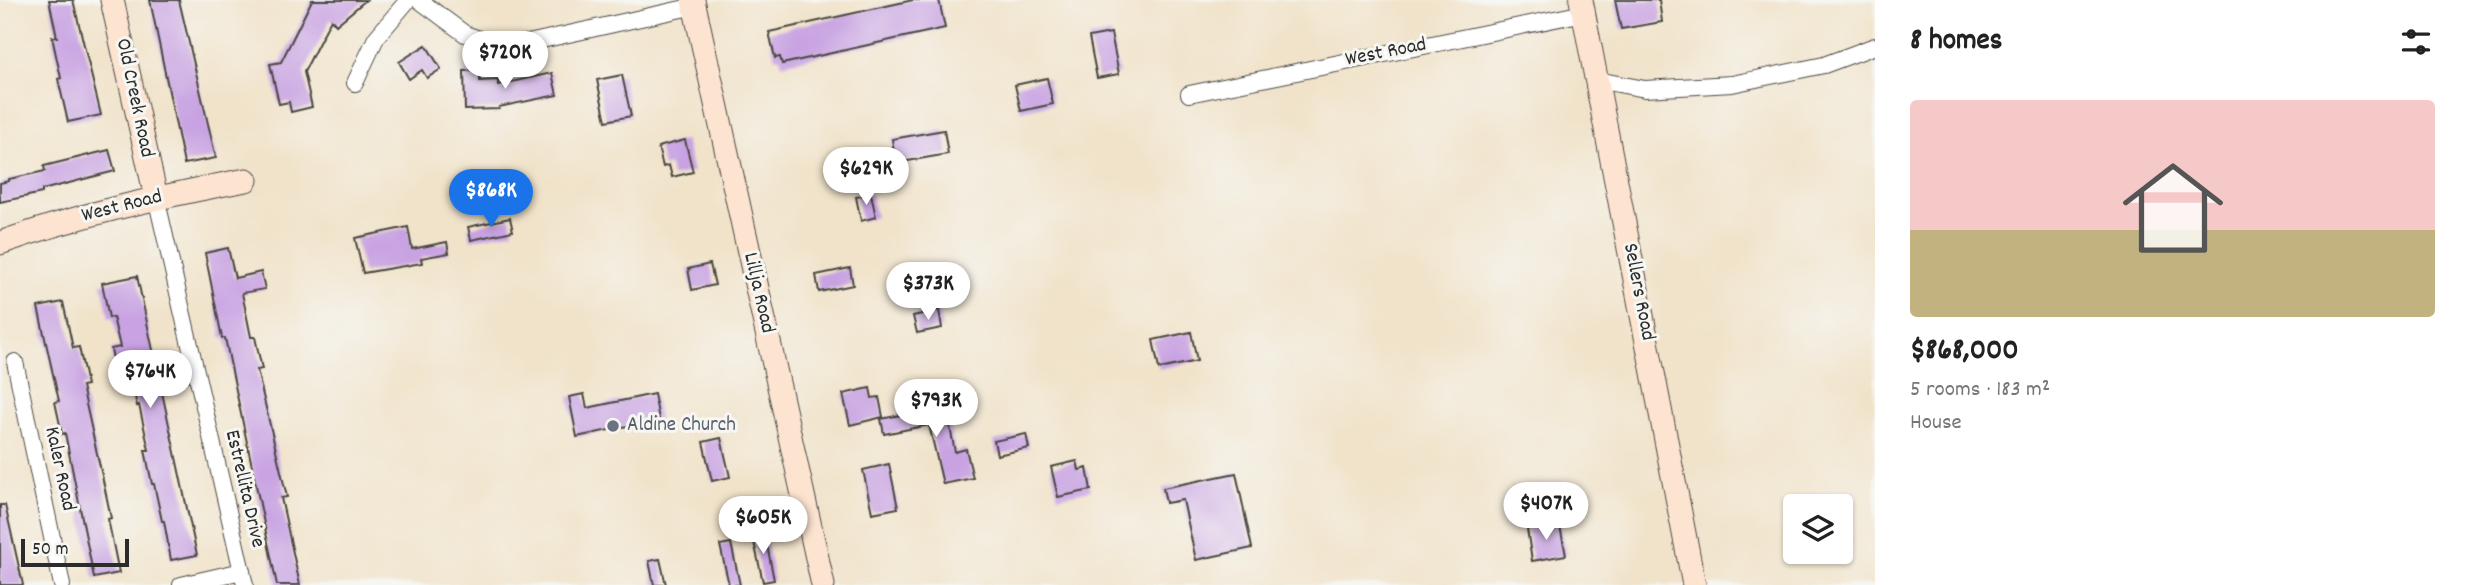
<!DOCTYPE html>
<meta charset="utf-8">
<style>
:root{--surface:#fff;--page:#f6f6f6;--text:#222;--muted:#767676;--line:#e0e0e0;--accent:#1a73e8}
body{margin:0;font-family:Dekko,sans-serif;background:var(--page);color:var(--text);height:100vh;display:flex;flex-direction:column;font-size:26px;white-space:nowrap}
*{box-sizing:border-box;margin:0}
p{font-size:23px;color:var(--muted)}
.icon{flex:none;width:38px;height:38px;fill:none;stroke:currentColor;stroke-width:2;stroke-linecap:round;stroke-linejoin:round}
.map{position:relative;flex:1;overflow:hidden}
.side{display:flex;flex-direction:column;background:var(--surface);width:595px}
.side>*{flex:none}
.tools{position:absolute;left:1783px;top:494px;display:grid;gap:14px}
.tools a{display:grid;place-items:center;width:70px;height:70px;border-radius:7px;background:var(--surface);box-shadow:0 2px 5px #0004;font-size:35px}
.scale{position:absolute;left:21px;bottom:18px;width:108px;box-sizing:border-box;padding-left:7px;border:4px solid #2b2b2b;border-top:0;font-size:19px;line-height:24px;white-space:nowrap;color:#2b2b2b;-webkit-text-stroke:5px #f6f6f2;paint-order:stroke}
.price{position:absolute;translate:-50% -60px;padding:0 16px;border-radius:24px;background:#fff;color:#222;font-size:23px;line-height:46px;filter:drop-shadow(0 2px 4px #0008)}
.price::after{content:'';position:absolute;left:50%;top:42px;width:21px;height:16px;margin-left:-10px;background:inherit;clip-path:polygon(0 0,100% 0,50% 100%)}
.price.active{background:var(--accent);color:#fff}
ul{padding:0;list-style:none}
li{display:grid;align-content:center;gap:14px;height:371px;padding:0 35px}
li+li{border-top:2px solid var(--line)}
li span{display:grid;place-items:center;height:217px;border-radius:7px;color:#555}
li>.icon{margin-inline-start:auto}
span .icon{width:126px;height:126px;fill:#fffc;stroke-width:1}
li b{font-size:30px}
h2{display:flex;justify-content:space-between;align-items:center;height:84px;padding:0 35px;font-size:30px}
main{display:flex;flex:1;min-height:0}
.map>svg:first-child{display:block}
.building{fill:#c8a2e2}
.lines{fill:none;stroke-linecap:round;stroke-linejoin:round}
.street-casing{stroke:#494743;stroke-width:18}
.secondary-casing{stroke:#494743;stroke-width:25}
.street{stroke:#fff;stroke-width:16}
.secondary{stroke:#fde4d1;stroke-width:23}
.worship-dot{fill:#6b7280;stroke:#f6f6f2;stroke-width:2.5}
.labels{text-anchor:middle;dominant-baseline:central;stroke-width:6;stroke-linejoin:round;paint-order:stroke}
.street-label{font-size:21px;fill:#2b2b2b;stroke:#f6f6f2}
.worship-label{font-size:21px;fill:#5b616d;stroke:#f6f6f2;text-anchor:start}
</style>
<main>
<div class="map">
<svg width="1875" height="585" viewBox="0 0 1875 585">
<rect width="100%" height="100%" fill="#f6f6f2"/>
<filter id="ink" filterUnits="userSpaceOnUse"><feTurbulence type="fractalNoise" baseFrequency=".0143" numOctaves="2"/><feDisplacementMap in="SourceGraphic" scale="14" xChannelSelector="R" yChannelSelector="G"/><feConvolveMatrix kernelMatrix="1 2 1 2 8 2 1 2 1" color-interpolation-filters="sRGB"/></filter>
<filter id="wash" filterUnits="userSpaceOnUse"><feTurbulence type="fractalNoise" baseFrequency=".00686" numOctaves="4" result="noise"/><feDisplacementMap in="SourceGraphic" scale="28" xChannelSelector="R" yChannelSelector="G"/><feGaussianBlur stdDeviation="1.57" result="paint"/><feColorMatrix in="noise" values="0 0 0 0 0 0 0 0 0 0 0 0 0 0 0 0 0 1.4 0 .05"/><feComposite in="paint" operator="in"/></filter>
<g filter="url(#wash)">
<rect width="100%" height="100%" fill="#f1e3ca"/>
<g id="blocks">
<path class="building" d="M49 0H73L101 115 68 122 58 79 61 78 52 37H57Z
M150 0H179L216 158 184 164Z
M312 0H366L336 25 331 19 304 72 312 107 291 112 289 102 279 104 270 64 281 62Z
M913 0H939L945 28 782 64 780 57 775 58 769 32Z
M1615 0H1659L1662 22 1621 29Z
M1111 33 1119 74 1097 78 1089 37Z
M426 45 441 69 427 78 422 70 409 79 399 62Z
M480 70V81L498 80V85L552 73 557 95 499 107V109L465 110 464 71Z
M622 75 631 116 606 121 597 80Z
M1047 78 1053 104 1021 111 1015 85Z
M944 130 948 154 896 163 892 139Z
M685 140 693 172 672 177 669 165 663 167 658 147Z
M109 150 115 171 42 190V193L0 202V183L9 181V179L45 171 44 166Z
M871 194 876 217 861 221 856 197Z
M510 218 513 231 471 240 468 227Z
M408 227 412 249 447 242 449 253 421 258 422 263 363 273 355 238Z
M228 248 235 278 261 272 265 289 242 293 251 337H255L262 369 257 370 287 497 281 498 300 585H277L225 338H222L205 253Z
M710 264 715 285 692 290 688 269Z
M850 268 853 285 819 292 816 275Z
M137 276 197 555 171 560 164 521H162L154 484H152L145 450H149L139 405 137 406 128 366 115 369 111 349 120 347 113 317 109 318 102 283Z
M63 302 73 348 79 347 87 385 82 386 104 485 111 518 108 519 119 573 94 578 65 433 62 434 55 402 59 401 38 307Z
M939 310 942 328 917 333 913 316Z
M1191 332 1197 361 1159 369 1153 340Z
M870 388 872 398 879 397 883 417 850 425 843 394Z
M584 394 587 408 654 394 659 419 577 437 569 397Z
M944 398 955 452 966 449 973 478 943 484 929 425 884 434 881 419 925 410 924 403Z
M1026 434 1029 448 997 455 994 441Z
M721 438 730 477 712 481 703 442Z
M1077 461 1079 470 1087 468 1091 490 1058 497 1051 467Z
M889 464 898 508 872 513 863 470Z
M1236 473 1252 548 1196 560 1183 500 1166 503 1163 488Z
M0 505H5L23 585H0Z
M1559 522 1566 555 1532 561 1527 529Z
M764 530 774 580 763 582 752 533Z
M731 543 740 585H729L720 545Z
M660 559 666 585H654L649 561Z"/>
</g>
</g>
<g filter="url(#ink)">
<use href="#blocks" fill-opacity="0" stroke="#494743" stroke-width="2"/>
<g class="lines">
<g class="street-casing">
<path id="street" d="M419 0 465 34 500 46 528 43 695 6
M1597 80 1645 89 1732 84 1824 65 1875 46
M355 83 376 38 408 0
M1189 94 1584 13
M156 197 245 585
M15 362 62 585
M181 585 242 571"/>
</g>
<g class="secondary-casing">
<path id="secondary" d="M112 0 156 197
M693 0 823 585
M1581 0 1694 585
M0 243C81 214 162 196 246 180"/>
</g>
<use href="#street" class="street"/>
<use href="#secondary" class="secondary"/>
</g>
</g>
<circle class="worship-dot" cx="613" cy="426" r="7"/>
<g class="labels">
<g class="street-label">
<text transform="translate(1386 53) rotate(-11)">West Road</text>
<text transform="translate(134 98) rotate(78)">Old Creek Road</text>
<text transform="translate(122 207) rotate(-14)">West Road</text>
<text transform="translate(1638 292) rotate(79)">Sellers Road</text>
<text transform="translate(758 293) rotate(77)">Lillja Road</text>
<text transform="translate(59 469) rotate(78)">Kaler Road</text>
<text transform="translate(244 489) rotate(77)">Estrellita Drive</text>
</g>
<g class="worship-label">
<text x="627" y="426">Aldine Church</text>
</g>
</g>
</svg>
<div class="tools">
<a><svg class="icon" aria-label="layers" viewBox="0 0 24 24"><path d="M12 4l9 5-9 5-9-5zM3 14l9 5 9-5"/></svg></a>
</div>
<div class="scale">50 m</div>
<b class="price" style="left:505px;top:91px">$720K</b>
<b class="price" style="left:866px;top:207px">$629K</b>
<b class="price active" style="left:491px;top:229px">$868K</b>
<b class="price" style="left:928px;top:322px">$373K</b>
<b class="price" style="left:150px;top:410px">$764K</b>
<b class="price" style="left:936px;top:439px">$793K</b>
<b class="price" style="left:1546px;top:542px">$407K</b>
<b class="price" style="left:763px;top:556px">$605K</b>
</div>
<section class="side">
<h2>8 homes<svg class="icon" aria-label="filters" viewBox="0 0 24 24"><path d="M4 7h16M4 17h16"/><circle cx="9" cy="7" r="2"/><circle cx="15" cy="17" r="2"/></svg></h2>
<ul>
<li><span style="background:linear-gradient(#f6c9c9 60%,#c2b280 0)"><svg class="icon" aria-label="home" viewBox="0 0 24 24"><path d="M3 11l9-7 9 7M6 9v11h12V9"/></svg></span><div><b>$868,000</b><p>5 rooms · 183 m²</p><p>House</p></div></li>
</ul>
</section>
</main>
